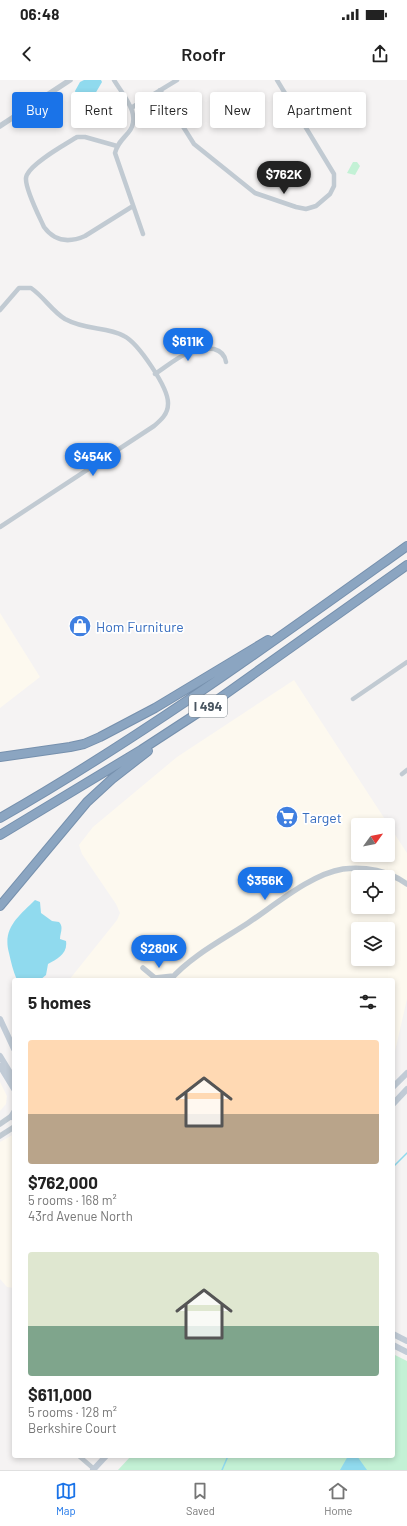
<!DOCTYPE html>
<meta charset="utf-8">
<style>
:root{--surface:#fff;--page:#f2f2f2;--text:#222;--muted:#767676;--line:#e0e0e0;--accent:#1a73e8}
body{margin:0;font-family:Barlow,sans-serif;background:var(--page);color:var(--text);height:100vh;display:flex;flex-direction:column;font-size:15px;white-space:nowrap}
*{box-sizing:border-box;margin:0}
p{font-size:13px;color:var(--muted)}
.icon{flex:none;width:22px;height:22px;fill:none;stroke:currentColor;stroke-width:2;stroke-linecap:round;stroke-linejoin:round}
.map{position:relative;flex:1;overflow:hidden}
.drawer{position:absolute;left:12px;top:898px;width:383px;height:480px;display:flex;flex-direction:column;background:var(--surface);border-radius:4px;box-shadow:0 2px 6px #0003}
.drawer>*{flex:none}
.guide{position:absolute;left:12px;top:12px;width:383px;height:36px;display:flex;gap:8px}
.needle{width:26px;rotate:57deg}
.buttons{position:absolute;left:351px;top:738px;display:grid;gap:8px}
.buttons a{display:grid;place-items:center;width:44px;height:44px;border-radius:4px;background:var(--surface);box-shadow:0 2px 6px #0003;font-size:20px}
.price{position:absolute;translate:-50% -34px;padding:0 9px;border-radius:14px;background:var(--accent);color:#fff;font-size:13px;line-height:26px;filter:drop-shadow(0 1px 2px #0008)}
.price::after{content:'';position:absolute;left:50%;top:24px;width:12px;height:9px;margin-left:-6px;background:inherit;clip-path:polygon(0 0,100% 0,50% 100%)}
.price.active{background:#222;color:#fff}
ul{padding:0;list-style:none}
li{display:grid;align-content:center;gap:8px;height:212px;padding:0 16px}
li span{display:grid;place-items:center;height:124px;border-radius:4px;color:#555}
li>.icon{margin-inline-start:auto}
span .icon{width:72px;height:72px;fill:#fffc;stroke-width:1}
li b{font-size:17px}
h2{display:flex;justify-content:space-between;align-items:center;height:48px;padding:0 16px;font-size:17px}
.chip{padding:0 14px;border-radius:4px;background:var(--surface);box-shadow:0 2px 6px #0003;font-size:14px;line-height:36px}
.chip.active{background:var(--accent);color:#fff}
.status{display:flex;justify-content:space-between;align-items:center;height:28px;padding:0 20px;background:var(--surface);direction:ltr}
.status svg{height:11px;fill:currentColor}
header{display:flex;justify-content:space-between;align-items:center;height:52px;padding:0 16px;background:var(--surface);font-size:18px;font-weight:600}
.tab-bar{display:flex;justify-content:space-around;align-items:center;height:56px;border-top:1px solid var(--line);background:var(--surface);font-size:11px;color:var(--muted)}
.tab-bar a{display:grid;justify-items:center;gap:2px}
.tab-bar .active{color:var(--accent)}
.map>svg:first-child{display:block}
.commercial{fill:#fdf9ef;fill-rule:evenodd}
.green{fill:#c3f1d5}
.water{fill:#90daee}
.lines{fill:none;stroke-linecap:round;stroke-linejoin:round}
.stream{stroke:#90daee;stroke-width:1.5}
.motorway-casing{stroke:#7690ad;stroke-width:10}
.minor{stroke:#c1cad2;stroke-width:4.5}
.tertiary{stroke:#c1cad2;stroke-width:5.5}
.secondary{stroke:#c1cbd6;stroke-width:6}
.motorway{stroke:#8ba5c1;stroke-width:8}
.labels{text-anchor:middle;dominant-baseline:central;stroke-width:3.5;stroke-linejoin:round;paint-order:stroke}
.shield{fill:#fff;stroke:#808990;stroke-width:1}
.shield-label{font-size:13px;font-weight:bold;fill:#4a5661}
.shop-label{font-size:14px;fill:#366cbe;stroke:#fff;text-anchor:start}
</style>
<div class="status"><b>06:48</b><svg viewBox="0 0 49 12"><path d="M0 12V9h3v3zM5 12V6h3v6zM10 12V3h3v9zM15 12V0h3v12zM26 1h20v11H26zM47 4h2v5h-2z"/></svg></div>
<header><svg class="icon" aria-label="back" viewBox="0 0 24 24"><path d="M15 5l-7 7 7 7"/></svg>Roofr<svg class="icon" aria-label="share" viewBox="0 0 24 24"><path d="M12 15V3M7 8l5-5 5 5M5 13v7h14v-7"/></svg></header>
<div class="map">
<svg width="407" height="1390" viewBox="0 0 407 1390">
<rect width="100%" height="100%" fill="#f5f3f3"/>
<path class="commercial" d="M0 533 40 597 0 628Z
M294 600 407 773V919L393 980V900H69L117 840 120 833 116 824 82 774 79 765 93 747 177 677ZM358 745H388V775H358ZM358 797H388V827H358ZM358 849H388V879H358Z
M0 1002 7 1016 6 1024 0 1031Z
M14 1054V1208L7 1207 0 1199V1062Z"/>
<path class="green" d="M353 82H357L360 86 355 95 347 93Z
M393 1274 407 1281V1390H118L131 1376H393Z"/>
<path class="water" d="M84 0H101L102 2 95 14 81 21 77 19 75 11 80 2Z
M35 820 40 822 41 833 52 841 59 842C64 847 60 853 60 859L66 861C68 874 57 879 48 884L46 895 40 900H17C13 891 11 882 9 873 2 848 19 836 35 820Z
M348 1376H357L367 1390H340Z"/>
<g class="lines">
<path class="stream" d="M393 1087 407 1073
M222 1390 228 1376"/>
<g class="motorway-casing">
<path id="motorway" d="M0 677 70 667 84 664 100 657 155 628 268 560
M0 738C142 657 274 561 407 466
M0 755 141 670 210 625 407 485
M0 826 87 722 112 699 148 671"/>
</g>
<path class="minor" d="M114 0C123 15 143 36 128 53 122 60 117 64 115 73L143 154
M160 10 194 64 255 113 296 127 306 129 316 126 330 114 334 106V94L277 0
M131 28 177 0
M117 66 85 57H77C66 64 27 85 26 98 25 109 39 136 44 147 55 162 69 163 85 156L133 126
M0 230 19 208H31C44 217 52 231 65 239 87 251 106 246 124 256 138 263 169 308 168 324 168 334 161 340 154 346L0 447
M155 294C173 282 191 265 214 269 221 271 225 275 226 282
M353 619 407 582
M402 694 407 690
M79 1376 94 1389"/>
<path class="tertiary" d="M0 46 70 0
M143 888 155 898 173 896
M170 900C191 876 222 860 248 843 275 825 311 794 343 789 365 786 389 791 407 804
M0 1044 13 1035
M0 1056 14 1047"/>
<path class="secondary" d="M0 939 14 969
M0 976 14 999
M0 986 14 1009
M393 1007 407 993
M393 1024 407 1009
M11 1037 14 1032
M393 1254 407 1261
M393 1265 407 1272
M93 1390 106 1376"/>
<use href="#motorway" class="motorway"/>
</g>
<defs>
<g id="shop-disc" transform="scale(1.15)"><circle r="9.5" fill="#3f7fe0" stroke="#fff"/><path d="M-5-2.5h2.3a2.7 3.5 0 0 1 5.4 0H5L5.5 6h-11ZM-1.5-2.5h3a1.5 2.3 0 0 0-3 0Z" fill="#fff"/></g>
<g id="supermarket-disc" transform="scale(1.15)"><circle r="9.5" fill="#3f7fe0" stroke="#fff"/><path d="M-6-5.5h2.5l.6 2H6L4.5 2H-2.5L-4.4-4H-6ZM-1.5 3.2a1.3 1.3 0 1 0 .1 0ZM3 3.2a1.3 1.3 0 1 0 .1 0Z" fill="#fff"/></g>
</defs>
<g fill-rule="evenodd">
<use href="#shop-disc" x="80" y="546"/>
<use href="#supermarket-disc" x="287" y="737"/>
</g>
<g class="labels">
<rect class="shield" x="189" y="615" width="38" height="22" rx="3"/>
<g class="shield-label">
<text x="208" y="626">I 494</text>
</g>
<g class="shop-label">
<text x="96" y="546">Hom Furniture</text>
<text x="302" y="737">Target</text>
</g>
</g>
</svg>
<div class="buttons">
<a><svg class="needle" viewBox="-14 -14 28 28"><path d="M0-13l5 13h-10z" fill="#e53935"/><path d="M0 13l5-13h-10z" fill="#767676"/></svg></a>
<a><svg class="icon" aria-label="locate" viewBox="0 0 24 24"><circle cx="12" cy="12" r="6"/><path d="M12 2v4M12 18v4M2 12h4M18 12h4"/></svg></a>
<a><svg class="icon" aria-label="layers" viewBox="0 0 24 24"><path d="M12 4l9 5-9 5-9-5zM3 14l9 5 9-5"/></svg></a>
</div>
<b class="price active" style="left:284px;top:115px">$762K</b>
<b class="price" style="left:188px;top:282px">$611K</b>
<b class="price" style="left:93px;top:397px">$454K</b>
<b class="price" style="left:265px;top:821px">$356K</b>
<b class="price" style="left:159px;top:889px">$280K</b>
<div class="guide">
<a class="chip active">Buy</a>
<a class="chip">Rent</a>
<a class="chip">Filters</a>
<a class="chip">New</a>
<a class="chip">Apartment</a>
</div>
<section class="drawer">
<h2>5 homes<svg class="icon" aria-label="filters" viewBox="0 0 24 24"><path d="M4 7h16M4 17h16"/><circle cx="9" cy="7" r="2"/><circle cx="15" cy="17" r="2"/></svg></h2>
<ul>
<li><span style="background:linear-gradient(#ffd9b3 60%,#b9a48a 0)"><svg class="icon" aria-label="home" viewBox="0 0 24 24"><path d="M3 11l9-7 9 7M6 9v11h12V9"/></svg></span><div><b>$762,000</b><p>5 rooms · 168 m²</p><p>43rd Avenue North</p></div></li>
<li><span style="background:linear-gradient(#dfe7d0 60%,#7fa58c 0)"><svg class="icon" aria-label="home" viewBox="0 0 24 24"><path d="M3 11l9-7 9 7M6 9v11h12V9"/></svg></span><div><b>$611,000</b><p>5 rooms · 128 m²</p><p>Berkshire Court</p></div></li>
</ul>
</section>
</div>
<nav class="tab-bar">
<a class="active"><svg class="icon" aria-label="map" viewBox="0 0 24 24"><path d="M3 6l6-2 6 2 6-2v14l-6 2-6-2-6 2zM9 4v14M15 6v14"/></svg>Map</a>
<a><svg class="icon" aria-label="saved" viewBox="0 0 24 24"><path d="M7 4h10v16l-5-4-5 4z"/></svg>Saved</a>
<a><svg class="icon" aria-label="home" viewBox="0 0 24 24"><path d="M3 11l9-7 9 7M6 9v11h12V9"/></svg>Home</a>
</nav>
